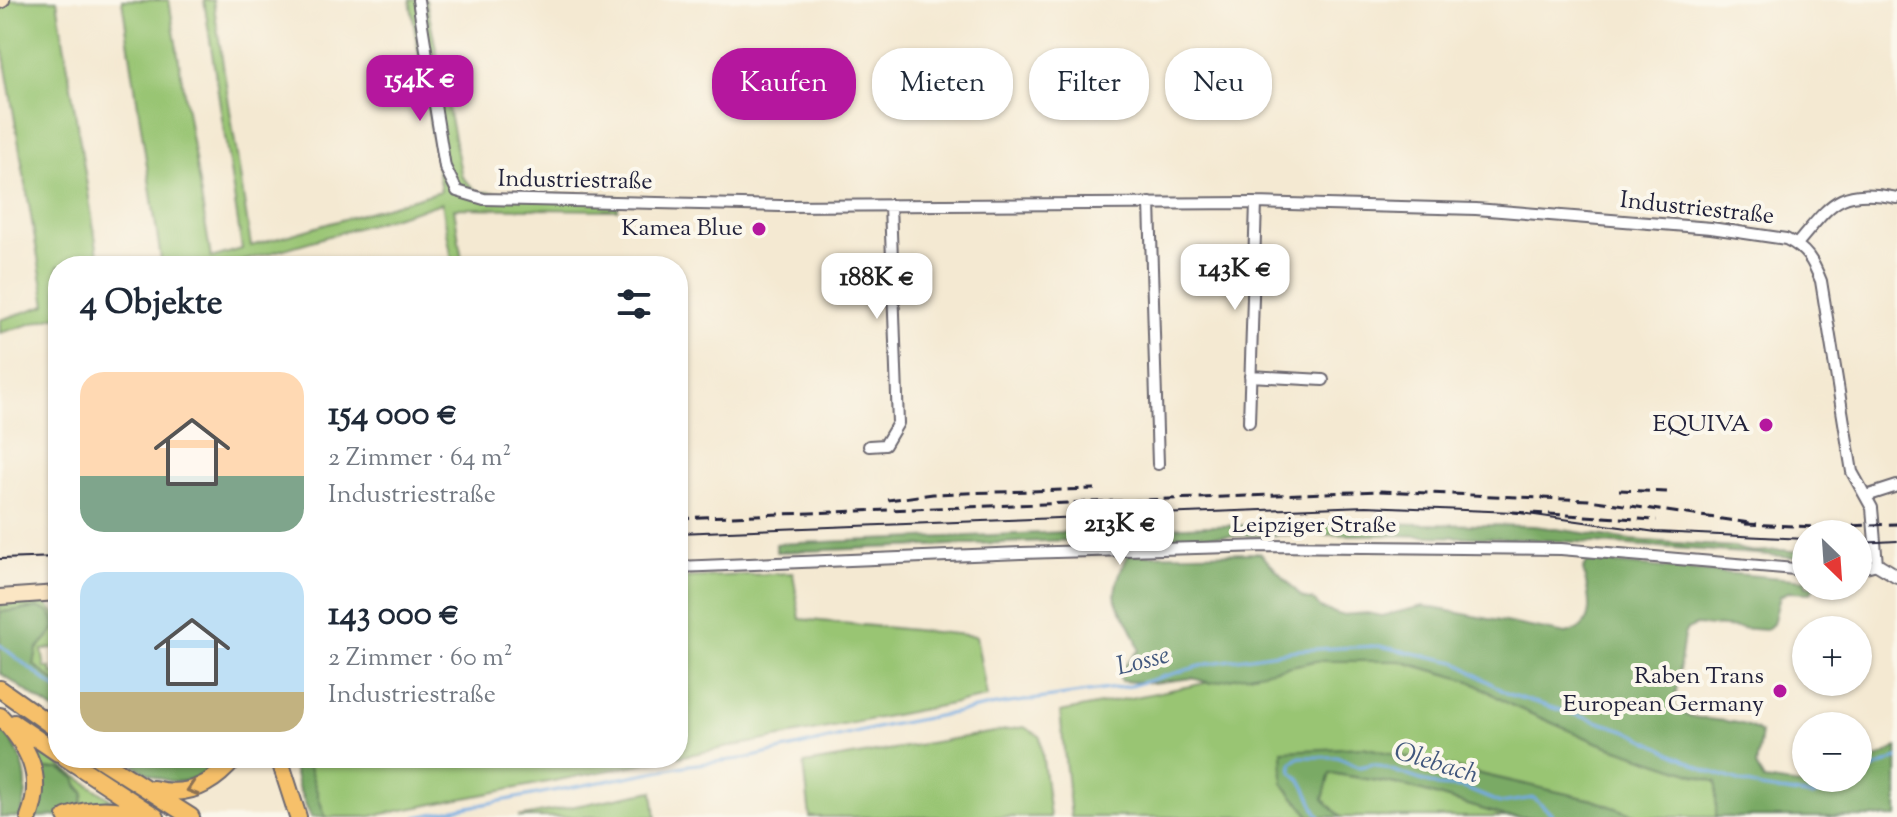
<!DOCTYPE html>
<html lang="de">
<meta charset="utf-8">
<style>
:root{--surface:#fff;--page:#f6f6f7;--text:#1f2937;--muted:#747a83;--accent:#b5179e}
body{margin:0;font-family:"Sorts Mill Goudy",serif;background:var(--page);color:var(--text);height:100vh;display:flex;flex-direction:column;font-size:30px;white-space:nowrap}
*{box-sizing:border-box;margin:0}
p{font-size:26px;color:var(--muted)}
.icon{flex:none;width:44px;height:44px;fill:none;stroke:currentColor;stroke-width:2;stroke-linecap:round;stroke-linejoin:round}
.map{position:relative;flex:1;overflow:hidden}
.details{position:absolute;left:48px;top:256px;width:640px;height:512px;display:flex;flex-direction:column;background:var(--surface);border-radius:32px;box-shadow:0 2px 6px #0004}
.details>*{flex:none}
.hud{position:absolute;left:712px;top:48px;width:760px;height:72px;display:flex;gap:16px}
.needle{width:52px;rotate:155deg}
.fabs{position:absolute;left:1792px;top:520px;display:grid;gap:16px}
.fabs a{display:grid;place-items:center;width:80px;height:80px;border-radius:50%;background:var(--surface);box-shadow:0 2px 6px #0004;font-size:40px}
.price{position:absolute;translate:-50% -68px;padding:0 18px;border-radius:16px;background:#fff;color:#222;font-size:26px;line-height:52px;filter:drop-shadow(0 2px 4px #0008)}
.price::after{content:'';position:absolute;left:50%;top:48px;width:24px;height:18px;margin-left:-12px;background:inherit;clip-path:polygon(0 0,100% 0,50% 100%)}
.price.active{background:var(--accent);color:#fff}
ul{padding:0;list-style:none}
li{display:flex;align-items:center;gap:24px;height:200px;padding:0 32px}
li span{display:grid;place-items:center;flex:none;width:224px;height:160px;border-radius:24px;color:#555}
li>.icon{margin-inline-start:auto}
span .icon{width:96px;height:96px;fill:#fffc;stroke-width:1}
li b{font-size:34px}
h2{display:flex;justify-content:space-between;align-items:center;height:96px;padding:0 32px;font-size:34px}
.pill{padding:0 28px;border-radius:32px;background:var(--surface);box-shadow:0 2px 6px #0004;font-size:28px;line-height:72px}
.pill.active{background:var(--accent);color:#fff}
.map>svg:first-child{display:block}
.green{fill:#99c573;stroke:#5e7457;stroke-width:2}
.forest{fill:#7aaa65;stroke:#4e6650;stroke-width:2}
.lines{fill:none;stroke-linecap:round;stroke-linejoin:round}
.stream{stroke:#73aae2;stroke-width:3}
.minor-casing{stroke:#6c6870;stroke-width:14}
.tertiary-casing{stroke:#6c6870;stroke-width:16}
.secondary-casing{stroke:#6c6870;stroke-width:18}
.trunk-casing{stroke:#6c6870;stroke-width:20}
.minor{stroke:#fff;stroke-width:10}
.tertiary{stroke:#fff;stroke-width:12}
.secondary{stroke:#fbe6c4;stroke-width:14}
.trunk{stroke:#f6c06b;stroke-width:16}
.tram{stroke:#22223b;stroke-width:2}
.rail{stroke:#22223b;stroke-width:3;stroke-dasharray:12 6;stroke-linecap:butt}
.oneway{stroke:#8c7153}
.poi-dot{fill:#b5179e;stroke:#fbf7ec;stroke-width:3}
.labels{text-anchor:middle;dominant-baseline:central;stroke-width:8;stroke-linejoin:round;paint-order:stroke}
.street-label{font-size:24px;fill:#22223b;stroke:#fbf7ec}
.poi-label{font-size:24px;fill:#22223b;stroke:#fbf7ec;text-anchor:end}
.water-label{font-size:26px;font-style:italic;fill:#42587e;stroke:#fbf7ec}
</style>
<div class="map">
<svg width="1897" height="817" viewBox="0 0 1897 817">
<rect width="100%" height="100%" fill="#fbf7ec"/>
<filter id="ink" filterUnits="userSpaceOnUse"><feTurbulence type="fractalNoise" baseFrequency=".0125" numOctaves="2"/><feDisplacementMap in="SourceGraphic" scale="16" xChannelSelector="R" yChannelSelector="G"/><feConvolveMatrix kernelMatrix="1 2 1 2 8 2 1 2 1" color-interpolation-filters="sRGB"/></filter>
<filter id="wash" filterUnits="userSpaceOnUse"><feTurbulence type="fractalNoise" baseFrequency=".006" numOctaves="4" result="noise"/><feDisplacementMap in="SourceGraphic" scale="32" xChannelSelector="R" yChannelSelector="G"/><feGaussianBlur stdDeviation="1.8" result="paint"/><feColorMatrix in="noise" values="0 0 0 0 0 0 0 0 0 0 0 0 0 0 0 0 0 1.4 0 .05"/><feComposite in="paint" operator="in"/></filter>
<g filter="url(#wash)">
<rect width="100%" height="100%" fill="#f4e9d2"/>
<path class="green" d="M0 0H57L100 266H58V316L0 333V320L46 305 0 32Z
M122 0H169L211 258 242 249 204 0H213L251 246 441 191 410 0H426L462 177 478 192 617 197 618 210 454 208 463 266H453L442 203 226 266H162Z
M793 573 800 619 976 636 987 697 678 757V578Z
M40 602 47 605 58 617V647L42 650 45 668H51L52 674 58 673V684L34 665 37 649 50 635 39 608 0 612V605Z
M1315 661H1399L1470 681 1511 705 1596 742 1717 782 1716 817H1641L1593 800 1363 747 1283 784 1311 817H1071L1060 712Z
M1024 727 1040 736 1050 817H810L804 764Z
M30 745 122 807 55 817 82 803 83 791C75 784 73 772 60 769 56 768 52 770 48 769L40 784Z
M306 758H672L367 817H325Z
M1329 773 1402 785 1508 817H1341L1323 800Z
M653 791 656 817H518Z"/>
<path class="forest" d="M1371 523 1535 526 1631 540 1735 547C1750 554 1764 551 1780 550 1790 550 1797 553 1806 551V558C1635 544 1463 533 1291 535 1120 537 948 545 776 552V544L1210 526Z
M1256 553H1260L1302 597 1315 601 1320 608 1341 615 1367 613 1382 616 1423 606 1566 634C1600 627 1588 593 1583 569L1588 561 1806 580V586H1814L1811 593 1788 592 1780 596 1773 624 1766 630 1696 625 1687 629 1684 635 1674 706C1692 727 1735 713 1761 733L1756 766 1764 780 1806 786 1832 778H1858V769L1897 747V817H1716V782L1596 742 1511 705 1470 681 1400 661H1315L1210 683 1192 678 1153 683 1121 681 1119 672 1139 650C1127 600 1099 614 1128 555Z
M39 608C50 611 56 618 55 629L37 649 34 665 58 684V713L0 673V612Z
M0 728C25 754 33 783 20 817H0Z
M1363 747 1593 800 1641 817H1508L1402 785 1330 773 1323 799 1341 817H1311L1283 784 1282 751Z
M124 758H223C185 794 163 785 124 758Z
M291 758H306L325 817H311L298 787Z
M45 769H60L75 778 78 787 84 793 81 805 60 816 34 817 43 778 42 772Z"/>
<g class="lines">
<path class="stream" d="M0 645 58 690
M155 758 158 760
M1858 777 1897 758
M416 817 689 765 748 758 885 726 996 705 1130 686 1211 663 1297 650 1379 646 1456 662 1508 694 1628 731 1705 770 1761 788 1812 796 1855 778
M1320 817C1308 800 1309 785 1292 772L1291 763 1300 757H1337L1359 767 1374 764 1438 786 1464 788 1500 803 1534 798 1555 817"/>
</g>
</g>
<g filter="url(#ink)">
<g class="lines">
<g class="minor-casing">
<path id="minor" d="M418 0 445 167 457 191 484 199 780 206 1256 203 1476 209 1711 228 1786 239C1807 249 1813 261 1821 281L1852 472 1872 508 1877 564 1858 569
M1150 203 1158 464
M1797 244C1832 203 1838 187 1897 198
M1250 376 1323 380
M1249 422 1256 203
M869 446 885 445 898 423 890 205
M1866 496 1897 486
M678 567 1021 553 1266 546 1561 549 1806 570"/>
</g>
<g class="tertiary-casing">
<path id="tertiary" d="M1877 564 1897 576"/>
</g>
<g class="secondary-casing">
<path id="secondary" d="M0 1 2 0
M0 597 58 593"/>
</g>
<g class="trunk-casing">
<path id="trunk" d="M0 689 58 730
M0 716C28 746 45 776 29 817
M14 723 58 753
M66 758 156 817
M98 758 191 817
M279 758 298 817
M153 789C187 798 213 785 235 758
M66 817C91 807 117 807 143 817"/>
</g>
<use href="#minor" class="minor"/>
<use href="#tertiary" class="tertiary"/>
<use href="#secondary" class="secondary"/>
<use href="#trunk" class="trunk"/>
<path class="tram" d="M678 533 1366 506 1513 512 1656 532 1806 539
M1858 543 1897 541
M0 559 58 557"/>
<path class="rail" d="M1619 490 1668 492
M888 500 933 494 1095 489
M1513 512 1657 520
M678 518 1379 491 1589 500 1757 524
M1745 524 1819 527 1897 524"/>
</g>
<defs><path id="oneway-chevron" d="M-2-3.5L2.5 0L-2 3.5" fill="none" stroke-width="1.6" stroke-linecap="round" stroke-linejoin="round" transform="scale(2)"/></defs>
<use class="oneway" href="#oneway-chevron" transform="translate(192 789) rotate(162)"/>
</g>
<g class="poi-dot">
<circle cx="759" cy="229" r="8"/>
<circle cx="1766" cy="425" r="8"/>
<circle cx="1780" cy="691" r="8"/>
</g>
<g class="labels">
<g class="street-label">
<text transform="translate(575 181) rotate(1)">Industriestraße</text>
<text transform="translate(1697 209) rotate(6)">Industriestraße</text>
<text x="1314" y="526">Leipziger Straße</text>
</g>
<g class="poi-label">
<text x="743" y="229">Kamea Blue</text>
<text x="1750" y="425">EQUIVA</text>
<text x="1764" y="677">Raben Trans<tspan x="1764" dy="28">European Germany</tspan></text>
</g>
<g class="water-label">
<text transform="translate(1143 662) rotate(-14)">Losse</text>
<text transform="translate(1436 764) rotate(17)">Olebach</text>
</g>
</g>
</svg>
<div class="fabs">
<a><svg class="needle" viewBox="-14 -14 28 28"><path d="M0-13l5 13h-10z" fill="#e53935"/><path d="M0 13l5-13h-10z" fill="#747a83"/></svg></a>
<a>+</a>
<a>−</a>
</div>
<b class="price active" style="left:420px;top:123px">154K €</b>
<b class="price" style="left:1235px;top:312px">143K €</b>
<b class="price" style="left:877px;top:321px">188K €</b>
<b class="price" style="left:1120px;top:567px">213K €</b>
<div class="hud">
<a class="pill active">Kaufen</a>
<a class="pill">Mieten</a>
<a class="pill">Filter</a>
<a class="pill">Neu</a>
</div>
<section class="details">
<h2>4 Objekte<svg class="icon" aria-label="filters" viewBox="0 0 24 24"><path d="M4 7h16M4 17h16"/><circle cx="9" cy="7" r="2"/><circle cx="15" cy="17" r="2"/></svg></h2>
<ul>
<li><span style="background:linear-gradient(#ffd9b3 65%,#7fa58c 0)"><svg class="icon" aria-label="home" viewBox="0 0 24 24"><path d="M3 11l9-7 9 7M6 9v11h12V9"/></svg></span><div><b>154 000 €</b><p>2 Zimmer · 64 m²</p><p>Industriestraße</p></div></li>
<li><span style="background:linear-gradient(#bfe0f5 75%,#c2b280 0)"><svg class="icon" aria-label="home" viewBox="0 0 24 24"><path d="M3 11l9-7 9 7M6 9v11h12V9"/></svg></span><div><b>143 000 €</b><p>2 Zimmer · 60 m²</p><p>Industriestraße</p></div></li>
</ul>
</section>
</div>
